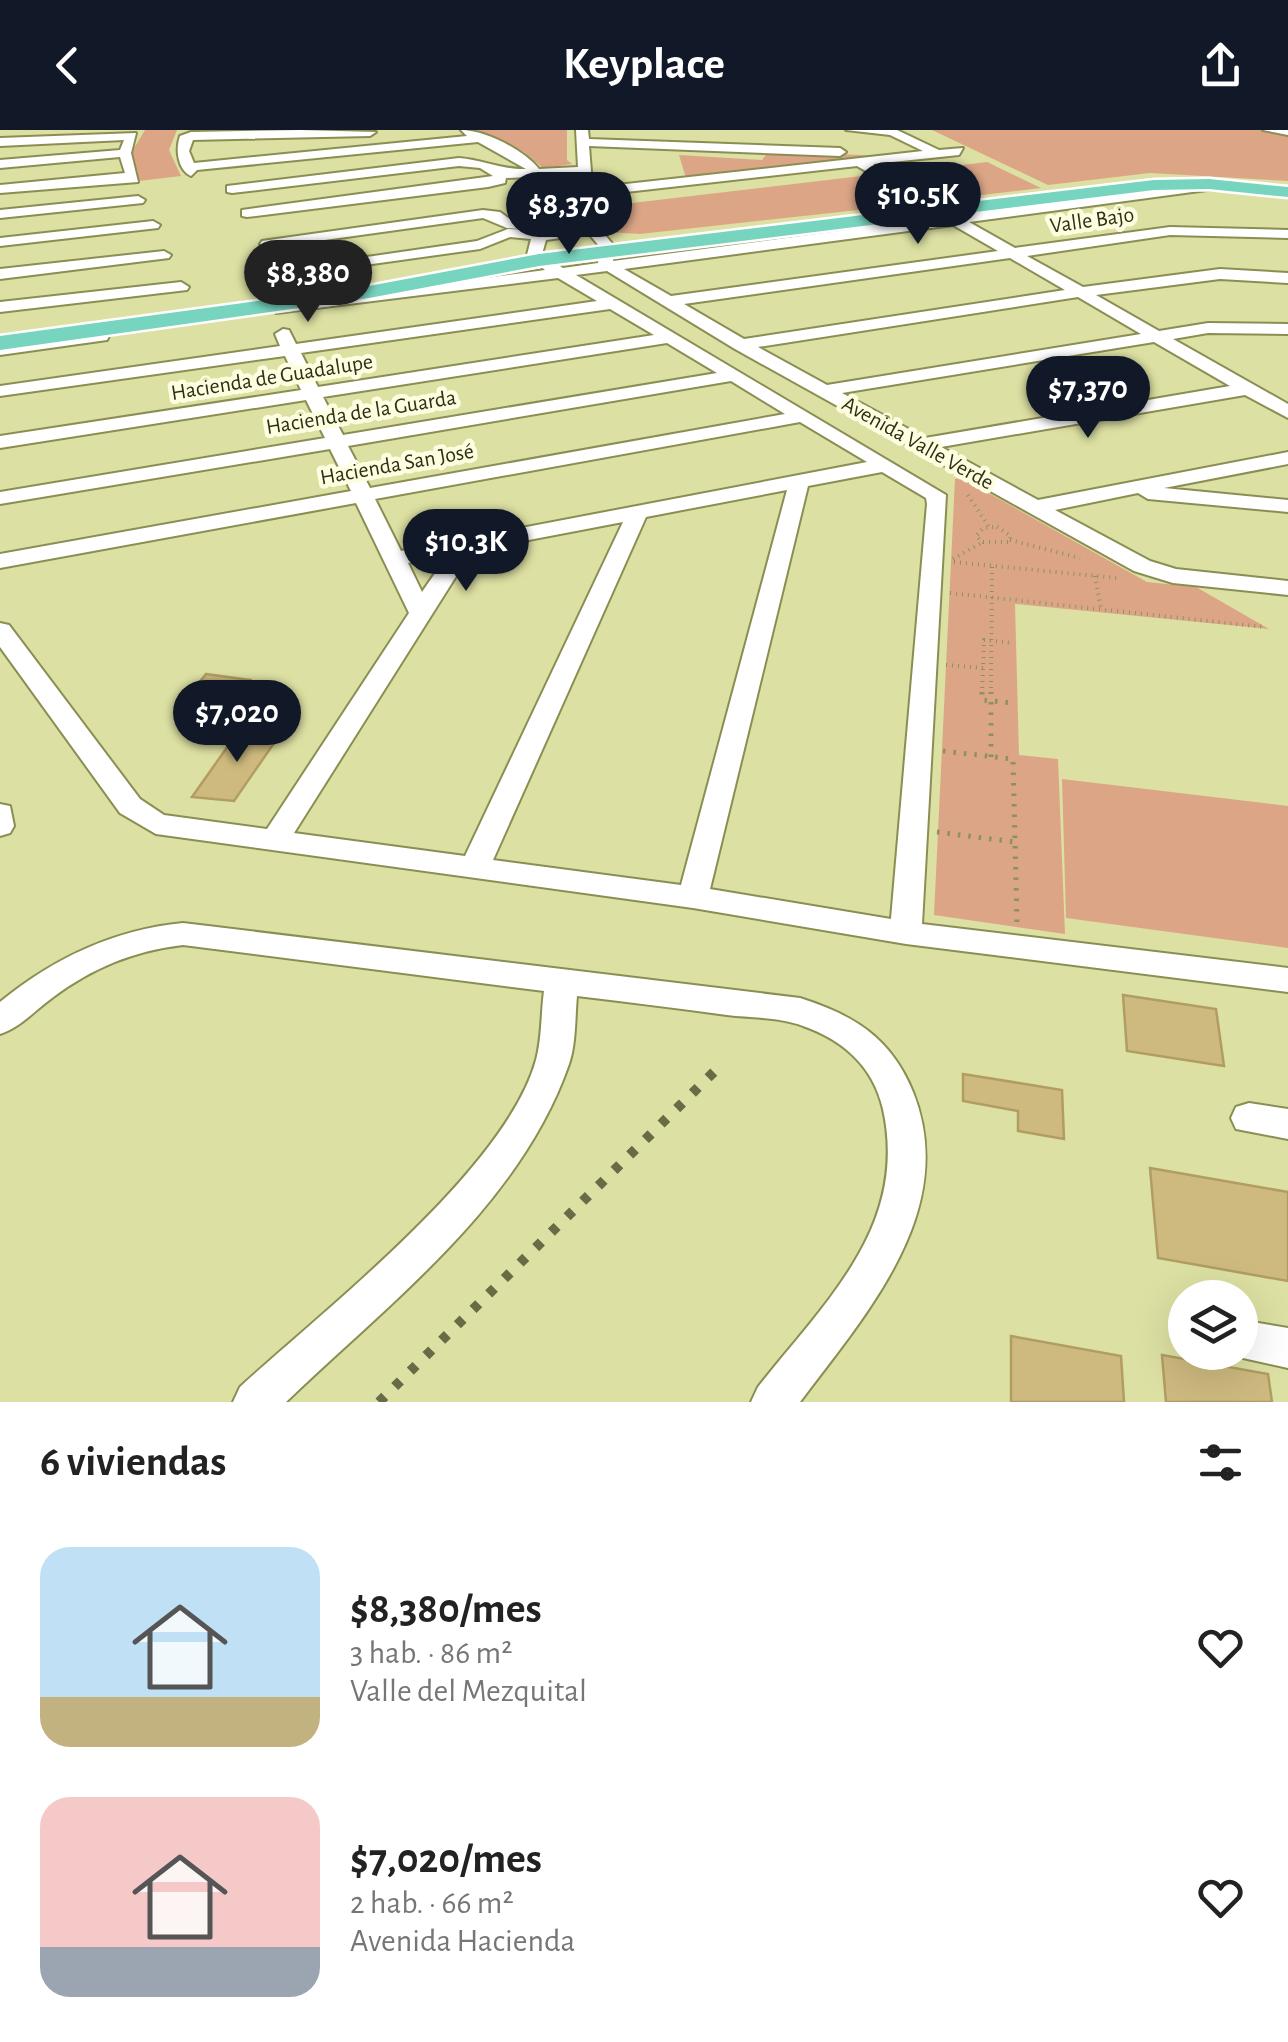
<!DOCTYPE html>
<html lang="es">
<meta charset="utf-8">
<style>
:root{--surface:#fff;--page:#f6f6f6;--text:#222;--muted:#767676;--accent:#111827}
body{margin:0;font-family:"Alegreya Sans",sans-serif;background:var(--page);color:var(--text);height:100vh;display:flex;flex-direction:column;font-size:38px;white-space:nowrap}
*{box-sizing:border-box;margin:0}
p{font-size:32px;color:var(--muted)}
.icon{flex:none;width:55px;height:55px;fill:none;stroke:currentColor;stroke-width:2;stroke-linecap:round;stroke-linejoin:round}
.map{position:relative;height:1272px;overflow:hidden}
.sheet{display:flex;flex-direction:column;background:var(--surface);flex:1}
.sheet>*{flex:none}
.tools{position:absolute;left:1168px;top:1150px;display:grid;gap:20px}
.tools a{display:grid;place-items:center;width:90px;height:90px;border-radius:50%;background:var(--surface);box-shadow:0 10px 40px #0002;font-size:50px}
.price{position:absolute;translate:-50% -85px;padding:0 22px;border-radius:35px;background:var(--accent);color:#fff;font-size:32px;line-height:65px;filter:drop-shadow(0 2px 5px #0008)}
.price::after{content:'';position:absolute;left:50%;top:60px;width:30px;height:22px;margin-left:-15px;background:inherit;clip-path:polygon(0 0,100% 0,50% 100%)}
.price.on{background:#222;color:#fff}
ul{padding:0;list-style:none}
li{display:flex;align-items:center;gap:30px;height:250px;padding:0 40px}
li span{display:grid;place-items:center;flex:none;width:280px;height:200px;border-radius:30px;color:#555}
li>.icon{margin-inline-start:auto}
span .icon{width:120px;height:120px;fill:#fffc;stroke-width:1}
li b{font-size:42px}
h2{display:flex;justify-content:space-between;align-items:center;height:120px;padding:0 40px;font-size:42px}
header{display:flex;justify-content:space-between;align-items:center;height:130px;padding:0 40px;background:var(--accent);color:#fff;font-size:45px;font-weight:700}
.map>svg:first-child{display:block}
.green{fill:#dca686}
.building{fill:#ceba7f;stroke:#b19d63;stroke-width:2.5}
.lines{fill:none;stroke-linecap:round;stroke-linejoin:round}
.minor-casing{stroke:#8b8e53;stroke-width:4}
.major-casing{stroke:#fff;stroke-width:5}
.path-far1{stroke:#8d9063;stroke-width:4;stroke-dasharray:1 5;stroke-linecap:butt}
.path{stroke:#8d9063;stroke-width:5;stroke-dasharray:2.5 8;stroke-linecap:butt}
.minor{fill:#fff;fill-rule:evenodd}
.major{fill:#77d4be;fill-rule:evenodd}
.rail{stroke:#696b46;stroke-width:10;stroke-dasharray:8 14;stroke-linecap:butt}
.labels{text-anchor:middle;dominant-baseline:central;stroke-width:9;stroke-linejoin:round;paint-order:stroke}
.far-street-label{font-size:22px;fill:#2e2f16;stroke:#fcfedf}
</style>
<header><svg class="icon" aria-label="back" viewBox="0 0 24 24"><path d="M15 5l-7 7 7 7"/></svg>Keyplace<svg class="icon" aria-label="share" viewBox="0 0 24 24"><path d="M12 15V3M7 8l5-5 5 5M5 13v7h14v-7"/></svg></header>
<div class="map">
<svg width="1288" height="1272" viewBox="0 0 1288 1272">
<rect width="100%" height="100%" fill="#dce0a2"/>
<path class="green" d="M145 0H177L169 20 181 46 139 51 130 25Z
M477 0H567V30L572 34 543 38 524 22Z
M932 0H1288V51L1150 43 1048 55Z
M769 21 883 26 686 48 679 25 762 30Z
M987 32 1041 58 957 68 904 42Z
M870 45 913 74 640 104 608 102 597 92 598 77Z
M960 347 1147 452 1196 457 1269 499 1015 474 1019 625 1058 629 1065 804 934 785 955 349Z
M1062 649 1288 676V818L1066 788Z"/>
<path class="building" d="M206 544 250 550 229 580 182 574Z
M240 599 281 603 234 671 192 667Z
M1123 865 1216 879 1224 936 1127 921Z
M963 944 1062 960 1064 1009 1018 1001V981L963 971Z
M1150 1038 1288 1062V1151L1158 1128Z
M1011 1206 1121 1226 1124 1272H1011Z
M1162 1225 1268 1244 1272 1272H1166Z"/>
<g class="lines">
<g class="minor-casing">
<path id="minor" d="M300 0 376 2 370 6 193 10 189 21 194 33 467 6 461 0C485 0 524 20 539 39L578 37 576 0H588L589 9 840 18 846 22 840 26 589 16 595 93 615 117 613 131 1217 51 1224 55 1222 58 969 92 1015 118 1170 97 1288 100V108L1170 105 1027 126 1083 157 1220 139 1288 143V153L1220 149 1096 165 1159 201 1208 193 1288 194V204L1208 203 1173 209 1288 274V288L1245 265 941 317 1038 370 1288 322V334L1164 358 1288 370V382L1148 369 1138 363 1055 380 1150 431 1176 439 1288 451V465L1173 453 1134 441 735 219 607 141 576 145 946 365 922 794 1288 838V862L906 814 693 778 156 704 120 683 0 517V493L9 495 140 669 164 685 267 699 409 483 356 373 0 438V424L351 361 330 319 0 374V362L325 308 306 270 0 318V306L301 260 285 226 0 266V256L280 216 275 204 283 199 289 200 296 214 597 171 558 148 276 183V177L282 175 545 140 527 125 531 109 510 107 480 119 279 147 276 144 284 139 477 111 508 99 533 100 507 98 483 88 267 118 260 114 262 111 483 80 500 82 511 90 534 92 533 52 530 47 506 48 505 53 488 57 247 87 242 86V80L493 46 480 38 459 36 232 63 227 62V56L459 28C484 30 502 40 526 39L478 12 197 40 191 46C178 40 175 20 180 6L191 2ZM578 45 583 96 547 101 548 64 543 46ZM953 95 998 121 671 166 624 139ZM589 104 600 117 598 133 563 138 542 124 546 110ZM1010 128 1065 160 744 209 684 174ZM1078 167 1141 204 827 255 758 217ZM610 179 654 205 318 257 301 223ZM1154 212 1230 256 925 308 842 263ZM667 213 717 243 343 305 323 267ZM731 251 785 284 370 358 348 316ZM800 292 867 332 401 421 375 369ZM882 342 926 368 927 374 891 789 710 759 808 356ZM787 360 681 755 493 730 646 387ZM623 392 465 726 294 703 472 421ZM447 426 422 462 408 433Z
M846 0H897L939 20 963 18 959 25 873 34 941 72V78H931L857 36 617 63 610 59 617 55 923 21 890 5Z
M1263 0H1288V5Z
M136 3 131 23 138 52 0 63V55L125 43 120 27 0 38V30L120 20 124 10 0 16V8Z
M138 66 145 70 143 73 0 88V80Z
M153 91 160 95 158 98 0 116V108Z
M164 121 171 125 169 128 0 149V139Z
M181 152 189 157 187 160 0 182V172Z
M101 201 109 206 107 210 0 225V215Z
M0 674 10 676 14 696 10 703 0 706Z
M183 793 800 868C854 885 891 908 913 962 960 1080 866 1184 800 1272H751L758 1257C825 1172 909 1096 883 979 873 936 843 910 803 896 780 887 751 888 727 885 677 878 627 872 577 866 575 887 576 914 569 934 520 1075 390 1172 286 1272H233L240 1257C324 1180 506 1039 536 930 542 908 541 883 544 861L183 815C133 821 92 838 52 868 35 880 20 898 0 904V872C54 828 113 800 183 793Z
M1249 973 1288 979V1009L1236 999 1231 988 1236 977Z
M1240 1190 1288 1198V1238L1225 1224 1240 1222Z"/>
</g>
<g class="major-casing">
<path id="major" d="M1209 49 1288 57V67L1209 59 1154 60 539 136 369 168 0 220V206L369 156 539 124 1154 50Z"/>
</g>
<path class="path-far1" d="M968 365 989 397
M997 397 1011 406 1009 412H983L976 406 983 398Z
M1010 410 1080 428
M953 429 983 412
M954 432 1117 448
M1095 446 1101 479
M950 463 1265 497
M946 535 983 538
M982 564 984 510 1012 513
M991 564 992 436"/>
<path class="path" d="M982 562V570L1012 573
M943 621 1013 629 1017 793
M991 627V562
M937 702 1015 712"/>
<use href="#minor" class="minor"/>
<use href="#major" class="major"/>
<path class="rail" d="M379 1272 722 934"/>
</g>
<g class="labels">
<g class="far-street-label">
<text transform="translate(1092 90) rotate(-8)">Valle Bajo</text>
<text transform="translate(272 247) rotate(-9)">Hacienda de Guadalupe</text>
<text transform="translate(361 282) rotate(-9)">Hacienda de la Guarda</text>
<text transform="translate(918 313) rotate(29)">Avenida Valle Verde</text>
<text transform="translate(397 334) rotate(-10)">Hacienda San José</text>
</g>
</g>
</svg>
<div class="tools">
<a><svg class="icon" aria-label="layers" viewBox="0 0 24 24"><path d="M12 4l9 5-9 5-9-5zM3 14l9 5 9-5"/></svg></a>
</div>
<b class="price" style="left:918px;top:117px">$10.5K</b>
<b class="price" style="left:569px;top:127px">$8,370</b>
<b class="price on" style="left:308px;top:195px">$8,380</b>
<b class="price" style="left:1088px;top:311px">$7,370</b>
<b class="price" style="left:466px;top:464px">$10.3K</b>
<b class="price" style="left:237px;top:635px">$7,020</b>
</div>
<section class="sheet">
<h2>6 viviendas<svg class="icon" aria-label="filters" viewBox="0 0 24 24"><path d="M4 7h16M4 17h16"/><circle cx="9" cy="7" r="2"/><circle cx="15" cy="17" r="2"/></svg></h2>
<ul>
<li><span style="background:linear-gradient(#bfe0f5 75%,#c2b280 0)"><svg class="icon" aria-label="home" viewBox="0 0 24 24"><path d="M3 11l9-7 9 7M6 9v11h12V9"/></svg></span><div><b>$8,380/mes</b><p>3 hab. · 86 m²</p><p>Valle del Mezquital</p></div><svg class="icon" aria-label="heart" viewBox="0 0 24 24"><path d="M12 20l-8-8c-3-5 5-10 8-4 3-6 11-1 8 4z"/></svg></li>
<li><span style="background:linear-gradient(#f6c9c9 75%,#9aa5b1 0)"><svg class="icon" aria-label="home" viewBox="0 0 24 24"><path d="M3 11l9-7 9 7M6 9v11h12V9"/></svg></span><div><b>$7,020/mes</b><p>2 hab. · 66 m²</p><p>Avenida Hacienda</p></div><svg class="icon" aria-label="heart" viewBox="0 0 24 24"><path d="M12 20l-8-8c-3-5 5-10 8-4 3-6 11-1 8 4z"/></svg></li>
</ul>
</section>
